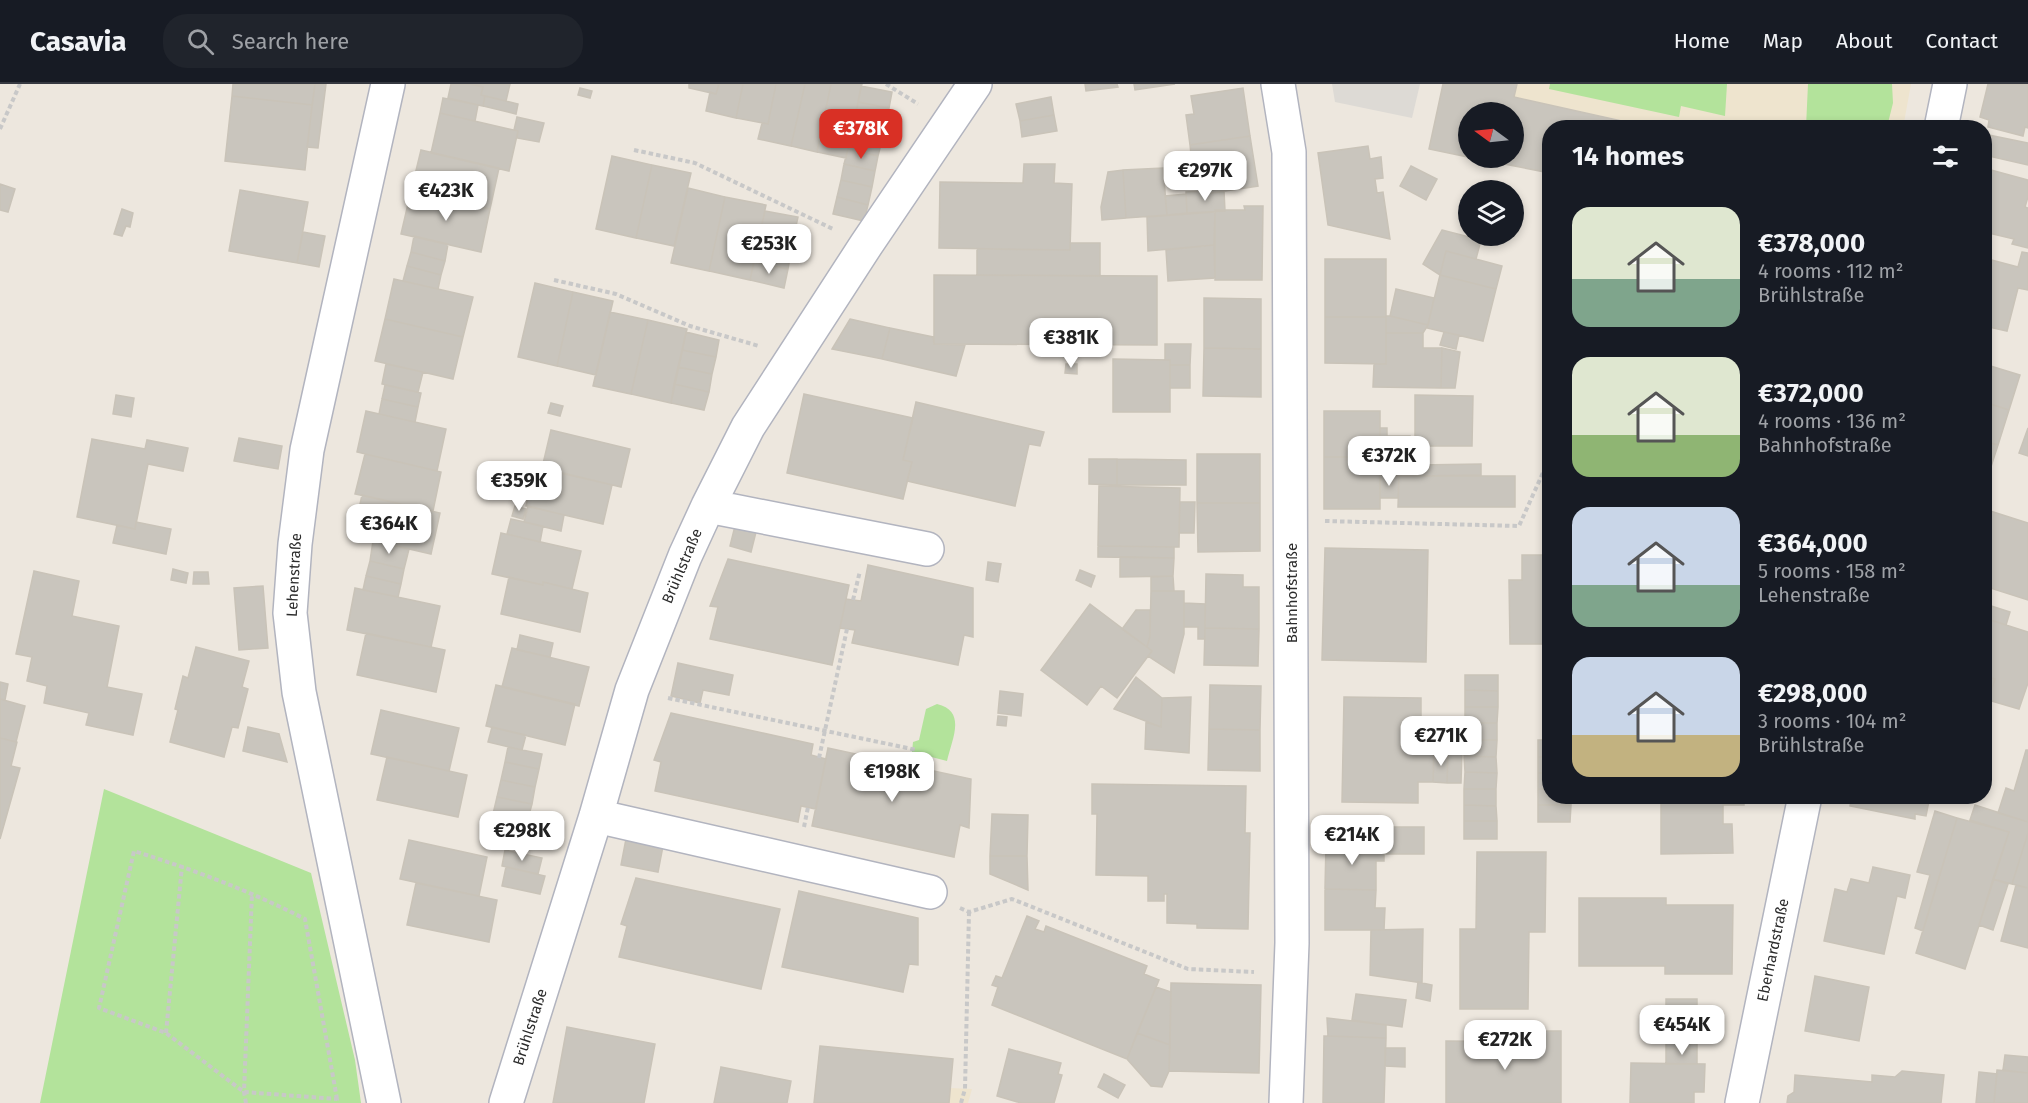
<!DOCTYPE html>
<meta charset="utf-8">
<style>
:root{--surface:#171b24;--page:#20242c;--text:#f1f3f6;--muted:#9ea1a6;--line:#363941;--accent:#d93025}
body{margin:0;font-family:"Fira Sans",sans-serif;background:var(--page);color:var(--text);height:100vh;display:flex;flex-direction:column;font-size:22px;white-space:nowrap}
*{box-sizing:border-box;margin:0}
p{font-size:20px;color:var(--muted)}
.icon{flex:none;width:33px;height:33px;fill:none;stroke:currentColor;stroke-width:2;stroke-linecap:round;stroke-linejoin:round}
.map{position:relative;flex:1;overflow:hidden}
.panel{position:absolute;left:1542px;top:36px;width:450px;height:684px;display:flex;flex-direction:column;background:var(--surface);border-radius:24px;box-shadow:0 3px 9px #0003}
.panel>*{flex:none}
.needle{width:39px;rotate:285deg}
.controls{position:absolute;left:1458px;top:18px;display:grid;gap:12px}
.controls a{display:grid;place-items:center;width:66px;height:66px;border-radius:50%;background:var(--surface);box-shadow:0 3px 9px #0003;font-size:30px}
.price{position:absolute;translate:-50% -51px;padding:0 14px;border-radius:12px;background:#fff;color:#222;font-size:20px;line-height:39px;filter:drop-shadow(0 2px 3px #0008)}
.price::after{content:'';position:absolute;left:50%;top:36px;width:18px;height:14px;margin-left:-9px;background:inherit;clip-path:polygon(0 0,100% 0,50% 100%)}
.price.current{background:var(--accent);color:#fff}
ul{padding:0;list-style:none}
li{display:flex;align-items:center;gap:18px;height:150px;padding:0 30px}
li span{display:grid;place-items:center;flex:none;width:168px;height:120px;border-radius:18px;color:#555}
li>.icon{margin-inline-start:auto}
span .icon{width:72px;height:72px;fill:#fffc;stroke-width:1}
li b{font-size:26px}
h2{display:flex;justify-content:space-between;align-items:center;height:72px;padding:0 30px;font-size:26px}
header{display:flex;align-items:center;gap:36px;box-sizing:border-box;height:84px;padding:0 30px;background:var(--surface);border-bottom:2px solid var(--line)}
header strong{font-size:28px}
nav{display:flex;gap:33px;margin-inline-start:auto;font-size:21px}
.search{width:420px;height:54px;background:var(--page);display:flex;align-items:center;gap:15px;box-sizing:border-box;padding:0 21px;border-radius:24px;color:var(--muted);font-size:22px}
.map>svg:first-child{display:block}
.education{fill:#eee4ce}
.green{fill:#b3e39b}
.plaza{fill:#dddad5}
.building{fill:#c9c5bd;stroke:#c9c3b8;stroke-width:1.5}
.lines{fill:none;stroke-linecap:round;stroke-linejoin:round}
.minor-casing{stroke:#b2b4bf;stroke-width:36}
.path{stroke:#c8c8c8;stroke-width:4;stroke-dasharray:4.5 3;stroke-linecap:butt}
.minor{stroke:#fff;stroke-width:33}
.labels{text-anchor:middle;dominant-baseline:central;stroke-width:5;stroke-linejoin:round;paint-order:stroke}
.street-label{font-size:15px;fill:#2c2c2c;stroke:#fff}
</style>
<header>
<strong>Casavia</strong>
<div class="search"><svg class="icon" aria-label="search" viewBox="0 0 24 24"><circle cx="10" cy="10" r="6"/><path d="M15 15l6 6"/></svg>Search here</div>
<nav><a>Home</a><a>Map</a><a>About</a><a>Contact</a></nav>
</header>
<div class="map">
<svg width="2028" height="1019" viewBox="0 0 2028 1019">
<rect width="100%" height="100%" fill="#ede7de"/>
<path class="education" d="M1517 0H1911L1903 44H1700L1693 42V44L1653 43 1514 13Z
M950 1004 972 1005 968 1019H949Z"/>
<path class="green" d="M1550 0H1727L1725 32 1681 22 1679 33 1549 5Z
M1808 0H1892L1893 19 1887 43H1806Z
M937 620C967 627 952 655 947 677L912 668 913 658 919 656 926 625Z
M104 705 311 789 355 976 361 1019H40Z"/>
<path class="plaza" d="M1332 0H1420L1412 34 1335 18Z"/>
<path class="building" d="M233 0H315L312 21 232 12Z
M315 0H326L318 64 307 63Z
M451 0H470L483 3 481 11 485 12 483 22 448 14Z
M470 0H510L506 17 481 11 483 3Z
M689 0H719L716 10 689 4Z
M719 0H743L736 34 706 27 710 8 716 10Z
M743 0H776L768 40 736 34Z
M776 0H805L791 62 758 55 762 39 768 40Z
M805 0H831L817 68 791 62Z
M831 0H862L846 74 817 68Z
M1085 0H1117L1118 3 1086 7Z
M1134 0H1175L1135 6Z
M1443 0H1517L1514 13 1653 44H1550V89L1473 74H1514V28H1468V73L1429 65Z
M1988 0H2028V44L2025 43 2023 52 1988 43 1989 36 1980 33Z
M861 2 892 8 889 24 858 18Z
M580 4 592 7 590 14 578 11Z
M1243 4 1250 52 1190 61 1186 31 1194 30 1191 12Z
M232 12 312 21 305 86 225 77Z
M485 12 518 20 516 30 483 22Z
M1051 13 1054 31 1020 37 1016 20Z
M443 14 478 21 475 37 440 29Z
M858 18 889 24 885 41 855 34Z
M440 29 518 47 509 87 431 69Z
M1054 31 1057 47 1022 53 1020 37Z
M517 33 544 39 539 58 517 54 518 47 514 46Z
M855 34 885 41 882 56 851 49Z
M851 49 882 56 878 72 848 65Z
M1984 50 2028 59V81L1984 71Z
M1250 52 1258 102 1206 110 1203 87 1193 89 1190 61Z
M1368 62 1370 75 1381 73 1383 94 1375 95 1377 109 1383 108 1390 155 1328 141 1318 69Z
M848 65 878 72 875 87 844 80Z
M421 66 499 84 490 125 411 107Z
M612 72 652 81 636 154 596 145Z
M844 80 875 87 872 103 841 96Z
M1024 80H1055L1054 99 1072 100 1070 166 939 164 940 98 1023 99Z
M652 81 691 89 674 162 636 154Z
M1411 82 1437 95 1426 116 1400 102Z
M1163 84 1167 131 1126 134 1123 86Z
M1123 86 1126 134 1102 136 1101 123 1108 88Z
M1991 86 2028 96V113L2025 123 2028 124V164L2012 160 2014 155 1984 148V95L1988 96Z
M841 96 872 103 868 121 837 113Z
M0 100 15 105 8 128 0 126Z
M688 104 725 113 709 187 671 179Z
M240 106 308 118 297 179 229 167Z
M411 107 490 125 481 168 401 150Z
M1205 107 1206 110 1224 107 1225 127 1187 129 1186 108Z
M1186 110 1187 129 1167 131 1165 112Z
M725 113 766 121 750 196 709 187Z
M837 113 868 121 864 137 833 130Z
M1244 122H1263L1262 196H1215V126H1245Z
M122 125 133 129 130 143 126 142 122 152 114 150Z
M765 127 798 133 794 151 761 144Z
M1215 128 1214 161 1148 167 1147 133Z
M761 144 794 151 791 168 758 161Z
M1442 146 1481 156 1476 175 1446 167 1440 191 1423 180Z
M303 148 325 152 319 183 297 179Z
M414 152 448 160 445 177 411 168Z
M1070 159H1100V192L977 191V165L1070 166Z
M758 161 791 168 788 185 754 178Z
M1214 161 1215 194 1168 197 1166 166Z
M1446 167 1502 182 1496 205 1440 191Z
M411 168 445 177 441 191 407 182Z
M2022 168 2028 169V206L2018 204 2007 247 1984 242V174L2018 183Z
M1325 175H1386V233H1325Z
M754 178 788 185 784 204 750 196Z
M407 182 441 191 438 205 403 197Z
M934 191 1157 192V261L934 260Z
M1440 191 1496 205 1483 257 1427 244Z
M394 195 473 213 463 253 385 235Z
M535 199 573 208 557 282 518 273Z
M1396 205 1434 214 1428 241 1390 232Z
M573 208 613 217 596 291 557 282Z
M1204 214 1261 215V265L1204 264Z
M610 228 648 236 631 310 593 302Z
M1386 232H1390L1428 241 1423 249H1386Z
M1325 233H1386V280L1325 279Z
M385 235 463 253 453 295 375 277Z
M850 235 890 244 882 275 832 265Z
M648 236 687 245 671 319 631 310Z
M890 244 933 253 934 260 965 261 956 292 882 275Z
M686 248 719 256 716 273 682 266Z
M1444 248 1459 251 1456 265 1440 261Z
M1386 249H1423V264H1442L1441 304 1373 303 1374 280H1386Z
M1165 260H1191L1190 281H1170V276H1165Z
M1204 264 1261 265V313L1203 312Z
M1442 264 1460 268 1455 304H1441Z
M682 266 716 273 712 290 678 283Z
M1113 275 1170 276V328H1113Z
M386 280 423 288 418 308 382 300Z
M1066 280H1077V290L1065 289Z
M1984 280 2020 291 2009 326 1984 318Z
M1170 281H1190V304H1170Z
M678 283 712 290 709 308 674 300Z
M674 300 709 308 704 326 671 319Z
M385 301 421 309 418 323 382 315Z
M804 310 913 334 903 376 912 378 903 415 787 389Z
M116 311 134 314 131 333 113 330Z
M1415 311 1473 312 1472 362H1415Z
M382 315 418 323 415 338 379 330Z
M916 318 1044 348 1040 362 1029 360 1015 422 907 397 912 378 903 376Z
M1984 318 2009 326 1998 361 1984 357Z
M551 319 563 322 560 332 548 329Z
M366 327 446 345 437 387 357 368Z
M1324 327H1380V373H1324Z
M1380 344H1387V352H1410V382L1380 381Z
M2028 344V372L2019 369Z
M551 346 630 365 621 403 542 384Z
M239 354 282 362 278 385 234 377Z
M92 355 145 365 147 356 188 364 183 387 148 380 135 445 77 433Z
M1984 357 1998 361 1987 395H1984Z
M365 370 441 388 433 427 355 410Z
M1197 370H1260V419H1197Z
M1324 373H1380V425H1324Z
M1089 375H1117V401L1089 400Z
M1117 375 1186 376V401H1117Z
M1481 380V391L1419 392V381Z
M535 383 612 401 603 440 526 422Z
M1380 391 1399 392 1398 414H1380Z
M1399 392H1515V423H1398Z
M1099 402 1180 404 1179 463 1098 462Z
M362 411 440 429 431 470 353 452Z
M1180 418H1195L1194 449H1179Z
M1197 419H1260V467L1198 468Z
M515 422 526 425 523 435 512 432Z
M528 422 564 431 561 447 524 438Z
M1984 425 2028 439V516L1984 502Z
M511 435 543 442 540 458 507 450Z
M136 438 171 445 166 470 113 459 117 441 135 445Z
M735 442 756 448 751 468 730 462Z
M501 449 581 467 572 505 543 498V501L492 490Z
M373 457 409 465 404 485 370 477Z
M1098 462 1174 463V474L1098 473Z
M1325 464 1428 466 1426 578 1322 576Z
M1522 471H1550V560H1510L1509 496H1522Z
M1120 473 1174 474 1173 492 1120 493Z
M728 475 849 501 832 581 710 555 718 523 710 522Z
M370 477 404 485 401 500 366 492Z
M988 478 1001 480 998 498 986 496Z
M868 481 973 504V553L964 551 958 581 852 559 855 546 840 544 846 515 861 517Z
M173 485 188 489 186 499 171 496Z
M1080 486 1095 492 1091 503 1076 496Z
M34 487 79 497 72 532 119 542 107 603 142 610 133 651 86 641 89 629 44 619 47 602 27 597 32 573 16 570Z
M194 488H208L209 500H193Z
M1206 490 1243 491V503H1259V545L1205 544Z
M366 492 401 500 398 513 363 506Z
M1173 492 1174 507H1151V493Z
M509 493 543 501V498L588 509 580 548 501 530Z
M263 502 268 564 239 566 234 504Z
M355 504 440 522 431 563 347 546Z
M1151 507H1184V550L1174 589 1148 572 1152 567 1147 563 1150 552Z
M1184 519 1205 520V555H1198V543H1184Z
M1090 520 1152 567 1117 614 1101 602 1087 621 1041 586Z
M1985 520 2010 528 2006 541 1984 534Z
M1136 526H1150V552L1147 563 1122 545Z
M1984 534 2028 548V599L2019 625 1988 616 1995 595 1984 592Z
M1205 544 1259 545 1258 582 1204 581Z
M366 549 445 566 436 608 357 591Z
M520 551 553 559 550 573 517 566Z
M196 563 249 577 242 603 248 605 238 644 232 643 224 673 170 658 178 626 175 625 183 592 188 594Z
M512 564 589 583 579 622 502 603Z
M678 579 733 591 729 611 703 606 700 619 671 612Z
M1465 591H1498V607L1465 606Z
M1984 592 1995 595 1989 613 1984 612Z
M1136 593 1162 614 1161 643 1114 625Z
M0 598 8 600 5 616 0 615Z
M496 601 575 620 565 661 486 642Z
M1210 601 1261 602 1260 646 1209 645Z
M1465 606 1498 607V623H1465Z
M1000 607 1023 610 1021 632 998 629Z
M1191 613 1189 669 1145 665 1146 638 1161 643 1162 614Z
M1344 613 1421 614V634H1435L1434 667 1433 698H1418V719L1342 718Z
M0 615 25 622 16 658 0 654Z
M1465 623H1498L1497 639H1465Z
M381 626 459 644 449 687 371 670Z
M671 629 813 660 811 671 826 675 816 725 801 722 798 738 655 707 661 678 654 676Z
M998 632 1007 633 1006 642 997 641Z
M1435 634H1448V667H1434Z
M1448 634 1463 635 1462 667H1448Z
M1465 639H1497V656H1465Z
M248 643 279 650 287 678 243 667Z
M492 643 526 651 522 666 488 658Z
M1209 645 1260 646V687L1208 686Z
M0 654 17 658 11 682 20 684 0 755Z
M1465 656H1497L1496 673 1464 672Z
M1538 656H1550V673H1538Z
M508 663 542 670 539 685 505 678Z
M828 664 971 695 969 744 960 741 954 773 812 742Z
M2026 666H2028V738L1998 729 2006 704 2014 707Z
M1434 667H1448L1447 699 1433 698Z
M1448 667H1462L1461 699H1447Z
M1464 672 1496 673 1497 689 1465 688Z
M387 673 467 691 458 733 377 716Z
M1538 673H1550V689H1538Z
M505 678 539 685 535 703 501 696Z
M1465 688 1497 689 1496 705H1464Z
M1538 689H1550V705H1538Z
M501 696 535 703 532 720 497 713Z
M1092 700 1246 702 1245 749H1250L1248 845 1197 844V840L1167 839V810H1164V817H1148V792L1096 791 1097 730H1092Z
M1464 705H1496V722L1464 721Z
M1538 705H1550V712H1570L1571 721H1538Z
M1680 712H1744V721H1723V740H1732L1733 769 1661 770V714H1680Z
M1852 712H1930L1926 732 1915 730V735L1850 722Z
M497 713 532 720 527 738 493 730Z
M1464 721 1496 722 1497 737H1464Z
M1538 721H1571L1570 738H1538Z
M1975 721 2028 738V749L2012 800 1993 795 2009 748 1970 736Z
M1935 727 1957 734 1923 847 1915 844 1930 791 1917 788Z
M992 730 1028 731 1027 772H990Z
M1957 734 2009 748 1965 885 1916 869Z
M1464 737H1497V755H1464Z
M1386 743H1424V770H1386Z
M2028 749V804L2012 800Z
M626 755 663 762 658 788 621 781Z
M409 756 487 773 479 812 400 795Z
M1326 759 1374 760V764L1384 765V777H1376V806L1325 805Z
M505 766 542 774 538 790 502 782Z
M1477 768H1546L1545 848H1529L1528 925H1460V845H1476Z
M990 772H1027L1028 806 990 790Z
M506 783 545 792 540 810 502 802Z
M1873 783 1910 791 1905 814 1897 812 1884 870 1824 857 1835 805 1847 808 1851 795 1869 799Z
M636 794 780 825 761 905 619 873 627 842 621 840Z
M1993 795 2008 800 1993 846 1979 841Z
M416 799 497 816 489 858 407 841Z
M2016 801 2028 804V864L2001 857Z
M1325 805 1376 806 1375 824H1385L1384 846H1325Z
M799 807 918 834V881L909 880 903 908 782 883Z
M1579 814H1666V821H1733L1732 890H1665V882H1579Z
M1027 832 1039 837 1035 845 1044 848 1046 842 1147 882 1144 890 1159 896 1127 975 992 921 998 903 992 901 996 892 1002 894Z
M1423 845 1422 899 1370 891 1371 846Z
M1815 892 1869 903 1859 957 1805 947Z
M1418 898 1432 901 1430 917 1416 914Z
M1171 899 1261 901 1259 989 1169 987Z
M1156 903 1171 908 1170 961 1137 949Z
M1356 910 1406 916 1402 943 1352 936Z
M1666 915H1697V931L1666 932Z
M1697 931V950H1666V932Z
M1327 934 1386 941V954L1328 952Z
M567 943 655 960 644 1019H553Z
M1541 947H1561V1019H1446V957L1541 958Z
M1137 949 1170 961 1169 987 1162 1003 1151 1002 1127 975Z
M1666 950H1697V965H1666Z
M1324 952 1386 954 1384 1019H1323Z
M820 962 953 975 949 1019H814Z
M1385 964H1405V983L1385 982Z
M1009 965 1061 979 1058 990 1062 991 1054 1019H1021L997 1012Z
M1666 965H1697V980H1666Z
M2005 971 2028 973V989L2003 986Z
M1631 979 1705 980 1704 1008H1694V1019H1630Z
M721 983 791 997 787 1019H714Z
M1997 986 2028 989V1019H1994Z
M1902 987 1944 991 1941 1019H1787L1788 1012 1794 1008 1795 991 1872 998V991L1895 993Z
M1979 988 1997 990 1994 1019H1976Z
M1104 990 1125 1001 1118 1014 1098 1003Z"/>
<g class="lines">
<g class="minor-casing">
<path id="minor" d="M1278 0 1289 68 1292 859 1286 1019
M1941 44 1950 0
M708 422 927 465
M596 732 930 808
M384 1019 299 608 290 529 295 460 307 366 388 0
M506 1019 596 732 632 606 685 472 708 422 748 343 866 161 975 0
M1742 1019 1805 712"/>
</g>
<path class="path" d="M886 0 918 20
M0 45 20 0
M634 66 695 79 833 145
M554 196 616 210 690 242 759 262
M1325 437 1519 442 1550 373
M853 516 860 487
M668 614 917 666
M819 674 847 545
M804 743 808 723
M960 824 969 828 1012 815 1188 885 1254 888
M166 949 182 782
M337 1015 305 835C248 806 194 786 134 767L99 924 166 949 244 1008 337 1015V1019
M246 1019 244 1008 252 809
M961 1019 965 1005 969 828"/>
<use href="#minor" class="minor"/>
</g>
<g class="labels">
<g class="street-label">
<text transform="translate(682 482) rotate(-67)">Brühlstraße</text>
<text transform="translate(294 491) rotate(-87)">Lehenstraße</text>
<text transform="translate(1292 509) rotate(-90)">Bahnhofstraße</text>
<text transform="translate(1773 866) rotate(-78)">Eberhardstraße</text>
<text transform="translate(530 943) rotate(-72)">Brühlstraße</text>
</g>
</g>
</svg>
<div class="controls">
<a><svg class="needle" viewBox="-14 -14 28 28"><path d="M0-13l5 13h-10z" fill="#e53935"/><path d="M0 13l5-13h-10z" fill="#9ea1a6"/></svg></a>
<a><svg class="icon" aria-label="layers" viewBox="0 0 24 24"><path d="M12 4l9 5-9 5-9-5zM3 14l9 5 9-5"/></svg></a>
</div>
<b class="price current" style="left:861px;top:76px">€378K</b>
<b class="price" style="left:1205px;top:118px">€297K</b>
<b class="price" style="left:446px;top:138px">€423K</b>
<b class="price" style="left:769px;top:191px">€253K</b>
<b class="price" style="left:1071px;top:285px">€381K</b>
<b class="price" style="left:1389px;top:403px">€372K</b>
<b class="price" style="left:519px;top:428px">€359K</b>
<b class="price" style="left:389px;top:471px">€364K</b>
<b class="price" style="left:1441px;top:683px">€271K</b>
<b class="price" style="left:892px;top:719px">€198K</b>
<b class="price" style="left:522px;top:778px">€298K</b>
<b class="price" style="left:1352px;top:782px">€214K</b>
<b class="price" style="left:1682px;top:972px">€454K</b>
<b class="price" style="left:1505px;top:987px">€272K</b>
<section class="panel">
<h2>14 homes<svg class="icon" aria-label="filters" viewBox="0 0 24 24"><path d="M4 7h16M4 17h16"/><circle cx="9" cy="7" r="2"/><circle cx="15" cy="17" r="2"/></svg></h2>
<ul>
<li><span style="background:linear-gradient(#dfe7d0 60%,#7fa58c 0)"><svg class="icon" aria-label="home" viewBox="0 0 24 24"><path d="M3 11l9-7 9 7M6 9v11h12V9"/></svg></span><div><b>€378,000</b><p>4 rooms · 112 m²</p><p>Brühlstraße</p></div></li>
<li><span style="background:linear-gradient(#dfe7d0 65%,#8fb573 0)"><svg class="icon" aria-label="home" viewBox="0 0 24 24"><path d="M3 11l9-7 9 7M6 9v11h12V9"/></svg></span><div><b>€372,000</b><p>4 rooms · 136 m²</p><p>Bahnhofstraße</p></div></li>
<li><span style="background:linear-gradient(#c9d6e8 65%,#7fa58c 0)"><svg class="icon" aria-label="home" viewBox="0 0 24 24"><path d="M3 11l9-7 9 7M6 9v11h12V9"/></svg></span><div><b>€364,000</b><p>5 rooms · 158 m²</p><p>Lehenstraße</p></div></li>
<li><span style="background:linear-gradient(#c9d6e8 65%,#c2b280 0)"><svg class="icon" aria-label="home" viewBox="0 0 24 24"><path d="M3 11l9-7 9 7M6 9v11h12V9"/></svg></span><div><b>€298,000</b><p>3 rooms · 104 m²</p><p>Brühlstraße</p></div></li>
</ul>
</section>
</div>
